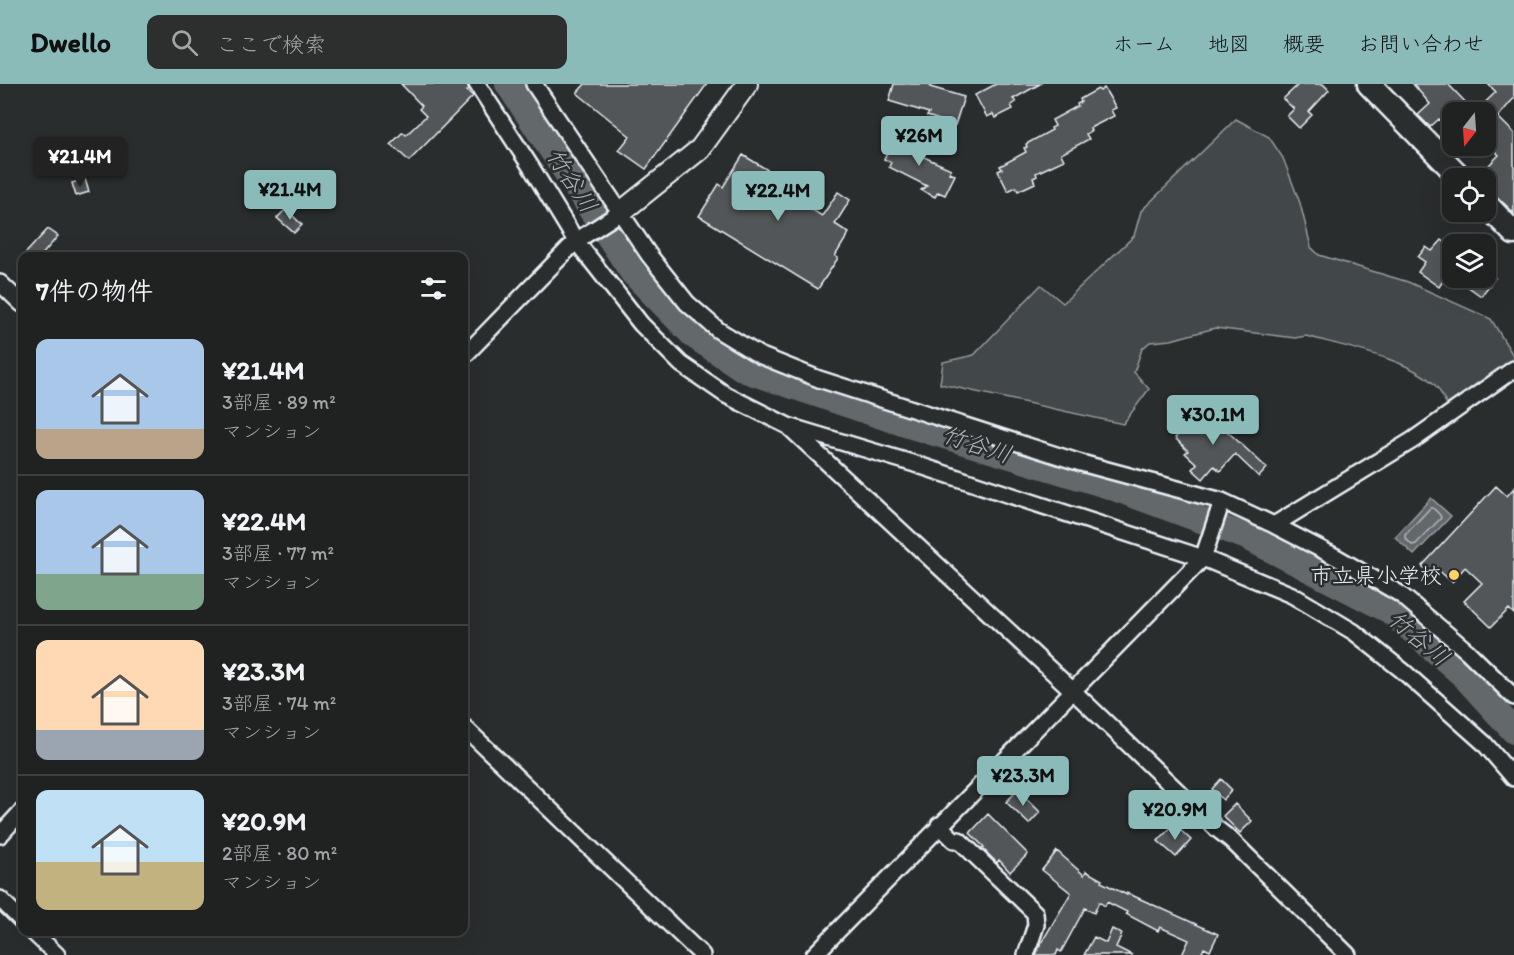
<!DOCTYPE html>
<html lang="ja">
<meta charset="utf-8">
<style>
:root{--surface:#202222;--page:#2d2f2f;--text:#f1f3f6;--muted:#a2a4a5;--line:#3d3f40;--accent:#8bbbb9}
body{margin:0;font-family:Itim,"Klee One",sans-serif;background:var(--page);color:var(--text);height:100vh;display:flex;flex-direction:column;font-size:22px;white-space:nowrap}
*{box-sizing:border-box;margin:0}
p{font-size:20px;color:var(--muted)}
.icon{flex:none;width:33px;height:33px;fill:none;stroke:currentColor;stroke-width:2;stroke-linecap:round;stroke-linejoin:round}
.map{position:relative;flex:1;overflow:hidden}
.sheet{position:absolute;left:18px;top:168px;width:450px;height:684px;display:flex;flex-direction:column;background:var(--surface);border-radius:12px;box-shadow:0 6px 24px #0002,0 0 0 2px var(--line)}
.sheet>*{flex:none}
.needle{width:39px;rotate:197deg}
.tools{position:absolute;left:1442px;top:18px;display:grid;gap:12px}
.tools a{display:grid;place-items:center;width:54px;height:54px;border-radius:12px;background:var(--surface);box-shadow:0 6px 24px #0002,0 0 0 2px var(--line);font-size:30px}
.price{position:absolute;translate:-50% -51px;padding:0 14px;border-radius:6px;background:var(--accent);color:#111;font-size:20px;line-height:39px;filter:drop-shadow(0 2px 3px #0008)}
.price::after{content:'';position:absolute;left:50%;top:36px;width:18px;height:14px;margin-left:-9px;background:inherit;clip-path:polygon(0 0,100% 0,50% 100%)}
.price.current{background:#222;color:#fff}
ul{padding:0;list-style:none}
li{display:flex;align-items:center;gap:18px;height:150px;padding:0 18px}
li+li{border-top:2px solid var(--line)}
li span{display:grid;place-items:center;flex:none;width:168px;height:120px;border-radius:12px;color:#555}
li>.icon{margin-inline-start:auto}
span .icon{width:72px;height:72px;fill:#fffc;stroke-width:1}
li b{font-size:26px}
h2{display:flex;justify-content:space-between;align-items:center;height:72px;padding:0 18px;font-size:26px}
header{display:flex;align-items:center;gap:36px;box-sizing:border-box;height:84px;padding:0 30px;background:var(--accent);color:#111}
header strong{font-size:28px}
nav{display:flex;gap:33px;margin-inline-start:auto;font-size:21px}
.search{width:420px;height:54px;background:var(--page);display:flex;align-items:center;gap:15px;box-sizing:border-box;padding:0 21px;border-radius:12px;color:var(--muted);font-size:22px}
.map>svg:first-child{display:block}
.green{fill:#424648;stroke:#959ca0;stroke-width:1.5}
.water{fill:#63686b;stroke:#989fa3;stroke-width:1.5}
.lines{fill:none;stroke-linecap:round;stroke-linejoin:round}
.shore{stroke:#b3bac0;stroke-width:1.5}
.river{stroke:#63686b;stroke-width:26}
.building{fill:#535759;stroke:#e8f1f8;stroke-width:1.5}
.minor-casing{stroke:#e8f1f8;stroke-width:20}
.tertiary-casing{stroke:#e8f1f8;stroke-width:24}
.secondary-casing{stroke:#e8f1f8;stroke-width:27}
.minor{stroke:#2a2d2e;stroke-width:15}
.tertiary{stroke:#2a2d2e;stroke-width:20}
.secondary{stroke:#2a2d2e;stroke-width:22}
.poi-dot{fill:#ffd166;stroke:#2a2d2e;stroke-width:2}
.labels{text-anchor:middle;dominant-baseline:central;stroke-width:5;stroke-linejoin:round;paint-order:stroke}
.poi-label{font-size:22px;fill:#e8f1f8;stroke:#2a2d2e;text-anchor:end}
.water-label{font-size:24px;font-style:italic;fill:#acb3b9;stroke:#2a2d2e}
</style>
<header>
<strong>Dwello</strong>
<div class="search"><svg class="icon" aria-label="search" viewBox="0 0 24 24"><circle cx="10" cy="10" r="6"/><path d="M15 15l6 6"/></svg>ここで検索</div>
<nav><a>ホーム</a><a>地図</a><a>概要</a><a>お問い合わせ</a></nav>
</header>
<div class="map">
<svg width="1514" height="871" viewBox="0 0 1514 871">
<rect width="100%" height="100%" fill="#2a2d2e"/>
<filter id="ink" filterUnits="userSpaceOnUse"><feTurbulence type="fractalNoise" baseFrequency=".0167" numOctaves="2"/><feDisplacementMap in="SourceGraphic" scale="12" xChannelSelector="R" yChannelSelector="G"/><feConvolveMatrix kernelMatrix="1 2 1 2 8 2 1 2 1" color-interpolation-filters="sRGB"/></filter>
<g filter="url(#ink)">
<path class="green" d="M1236 35 1269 53 1283 74 1300 119 1311 163 1319 171 1408 198 1491 235 1514 273V281L1447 321C1444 315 1440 306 1435 301 1410 275 1342 262 1306 252L1295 254 1215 244 1171 256 1150 258 1142 265 1134 288 1149 305 1123 340 940 300 943 278 974 271 1041 201 1063 219 1134 152 1141 127Z"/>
<path class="water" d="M1431 414 1451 432 1414 471 1395 453Z"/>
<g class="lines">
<path class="shore" d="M1430 424H1433L1440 431 1441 434 1416 460 1412 461 1405 454V451Z"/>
<path class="river" d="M508 0 633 189 694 252 745 286 905 340 1109 402 1247 453 1390 527 1463 591 1514 647"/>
</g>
<path class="building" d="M401 0H467L469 5 467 7 473 12 409 77 391 60 403 48 406 51 426 32 419 25 422 22Z
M585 0H707L646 85 619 66 630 52 577 9Z
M894 0H931L930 3 964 13 955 41 927 32 929 29 889 17Z
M996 0H1040L1013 15 1016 18 1011 21 1013 25 995 34 993 30 987 33 975 11Z
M1299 0H1323L1329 6 1309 28 1312 31 1299 44 1287 32 1294 25 1283 15Z
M1413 0H1448L1475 28 1496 8 1488 0H1514V14L1498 33 1514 49V129L1485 101V94L1477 93 1499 71 1485 57V28H1452V49L1439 35 1430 43 1418 31 1430 20Z
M1104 4 1116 24 1111 26 1114 32 1090 44 1091 47 1086 50 1089 55 1061 70 1064 76 1036 89 1037 92 1033 94 1035 99 1018 107 1016 103 1008 107 998 87 1002 85 1000 82 1026 68 1024 64 1027 63 1026 60 1052 46 1051 44 1055 42 1052 36 1078 22 1077 20 1081 18 1080 15 1098 5 1100 7Z
M900 54 922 64 921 67 925 69 924 73 951 85 949 89 955 91 945 111 938 108 935 113 921 106 927 102 889 83 891 78 884 75 894 55 899 57Z
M743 71 794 102 788 111 822 132 838 108 850 116 835 140 849 149 835 172 838 174 818 205 699 132 719 100 723 103Z
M85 95 89 108 76 112 72 99Z
M286 125 302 141 294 149 277 134Z
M48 145 58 152 41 172H23Z
M1442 156 1452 164V184L1439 203 1418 188 1425 178 1418 173 1426 163 1432 167Z
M1456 194H1495L1481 212Z
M1201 323 1267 384 1259 393 1235 370 1220 387 1214 382 1203 395 1192 385 1197 380 1185 369 1188 367 1175 354Z
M1496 402 1507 412 1514 404V530L1509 525 1491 543 1464 517 1482 499 1465 483 1452 498 1436 484 1431 490 1422 482Z
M1221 695 1232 706 1223 716 1212 705Z
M1018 706 1040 728 1029 740 1006 718Z
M1235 720 1252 737 1240 749 1223 732Z
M988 730 1028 770 1010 788 999 776 997 779 982 764 984 763 970 749Z
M1174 740 1191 756 1176 773 1158 757Z
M1057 767 1084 791 1086 787 1102 796 1101 798 1127 811V809L1218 850 1210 867 1204 864 1201 871H1182L1189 856 1160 843 1158 847 1126 830 1127 828 1107 818 1105 822 1099 818 1094 829 1085 824 1061 868 1058 866 1056 871H1036L1040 861 1071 809 1042 786Z
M1112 845 1122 850 1116 863 1132 871H1084L1094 853 1106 859Z"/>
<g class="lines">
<g class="minor-casing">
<path id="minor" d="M477 0 531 83 576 157 641 240 681 280 726 311 788 342 915 380 1203 474 1292 511 1354 548 1403 587 1484 659 1514 694
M534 0 649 171 687 219 718 246 759 271 819 295 1081 379 1222 417 1274 441 1336 473 1400 510 1467 567 1514 613
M0 199 22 220
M464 272 576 157 621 128
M790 344 1072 606 1217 745 1230 755 1348 871
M1274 441 1413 356 1514 285
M464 643 702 871
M939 741 954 756H959L1035 829 1036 841 1026 871
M0 751 22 727
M0 815 22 837
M33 848 57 871
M814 871 1203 474 1222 417"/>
</g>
<g class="tertiary-casing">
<path id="tertiary" d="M621 128 700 65 747 0"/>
</g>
<g class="secondary-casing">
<path id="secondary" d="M1369 0 1461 94
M1485 119 1514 149"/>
</g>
<use href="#minor" class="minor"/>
<use href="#tertiary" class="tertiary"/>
<use href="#secondary" class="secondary"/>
</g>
</g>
<circle class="poi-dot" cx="1454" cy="491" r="6"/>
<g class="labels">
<g class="poi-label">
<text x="1442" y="491">市立県小学校</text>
</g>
<g class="water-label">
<text transform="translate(572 96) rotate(57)">竹谷川</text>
<text transform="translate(977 360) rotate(18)">竹谷川</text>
<text transform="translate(1419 554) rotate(40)">竹谷川</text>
</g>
</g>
</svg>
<div class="tools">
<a><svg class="needle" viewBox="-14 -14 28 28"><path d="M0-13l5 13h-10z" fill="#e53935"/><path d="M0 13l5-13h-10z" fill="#a2a4a5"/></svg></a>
<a><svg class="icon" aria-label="locate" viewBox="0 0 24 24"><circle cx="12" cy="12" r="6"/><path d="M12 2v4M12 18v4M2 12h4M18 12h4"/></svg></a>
<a><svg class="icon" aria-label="layers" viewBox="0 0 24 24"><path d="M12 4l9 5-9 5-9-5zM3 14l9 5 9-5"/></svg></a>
</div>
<b class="price" style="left:919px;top:83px">¥26M</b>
<b class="price current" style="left:80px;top:104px">¥21.4M</b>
<b class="price" style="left:290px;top:137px">¥21.4M</b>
<b class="price" style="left:778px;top:138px">¥22.4M</b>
<b class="price" style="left:1213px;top:362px">¥30.1M</b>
<b class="price" style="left:1023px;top:723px">¥23.3M</b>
<b class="price" style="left:1175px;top:757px">¥20.9M</b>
<section class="sheet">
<h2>7件の物件<svg class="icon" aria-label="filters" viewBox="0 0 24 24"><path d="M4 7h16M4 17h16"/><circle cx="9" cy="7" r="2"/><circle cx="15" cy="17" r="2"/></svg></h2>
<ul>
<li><span style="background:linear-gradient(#a9c7e8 75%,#b9a48a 0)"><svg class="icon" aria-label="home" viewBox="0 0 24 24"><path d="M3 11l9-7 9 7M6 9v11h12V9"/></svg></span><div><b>¥21.4M</b><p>3部屋 · 89 m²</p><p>マンション</p></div></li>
<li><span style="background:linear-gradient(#a9c7e8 70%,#7fa58c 0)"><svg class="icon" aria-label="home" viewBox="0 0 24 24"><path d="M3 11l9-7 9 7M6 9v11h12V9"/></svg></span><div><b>¥22.4M</b><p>3部屋 · 77 m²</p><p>マンション</p></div></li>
<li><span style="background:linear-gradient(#ffd9b3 75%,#9aa5b1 0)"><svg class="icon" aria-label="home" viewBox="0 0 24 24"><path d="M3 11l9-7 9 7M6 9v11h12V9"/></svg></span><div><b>¥23.3M</b><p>3部屋 · 74 m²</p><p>マンション</p></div></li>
<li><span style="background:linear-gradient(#bfe0f5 60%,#c2b280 0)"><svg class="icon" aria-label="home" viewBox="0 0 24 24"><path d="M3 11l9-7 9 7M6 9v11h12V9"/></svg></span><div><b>¥20.9M</b><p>2部屋 · 80 m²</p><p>マンション</p></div></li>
</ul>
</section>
</div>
